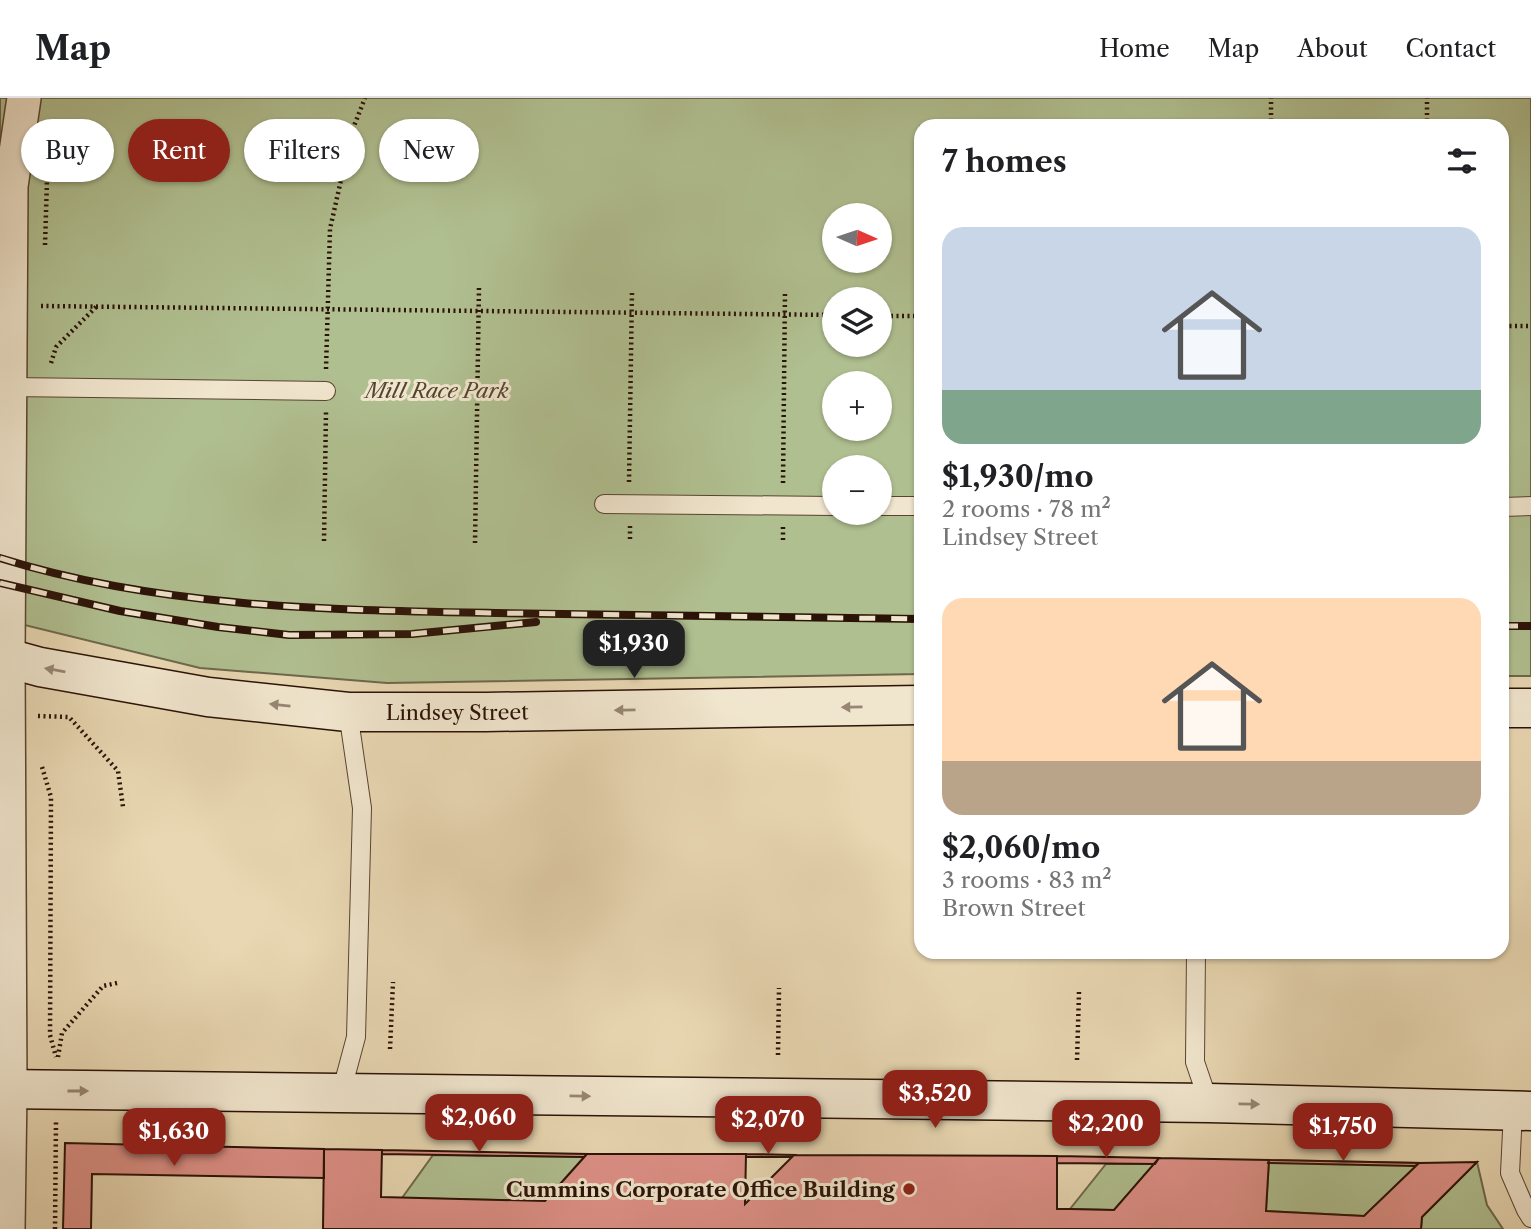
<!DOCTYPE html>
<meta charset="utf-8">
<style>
:root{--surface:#fff;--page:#f2f2f2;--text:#202124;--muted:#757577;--line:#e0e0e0;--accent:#8f2418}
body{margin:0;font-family:"Libre Caslon Text",serif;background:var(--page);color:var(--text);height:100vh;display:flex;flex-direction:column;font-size:26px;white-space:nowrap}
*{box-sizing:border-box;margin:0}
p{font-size:23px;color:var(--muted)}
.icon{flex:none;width:38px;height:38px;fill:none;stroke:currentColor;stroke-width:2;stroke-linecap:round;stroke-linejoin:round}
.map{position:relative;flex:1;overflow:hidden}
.sheet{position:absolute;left:914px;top:21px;width:595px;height:840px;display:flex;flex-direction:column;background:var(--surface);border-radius:21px;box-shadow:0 2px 5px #0004}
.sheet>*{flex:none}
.hud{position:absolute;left:21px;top:21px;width:665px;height:63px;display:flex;gap:14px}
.needle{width:46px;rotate:93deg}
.fabs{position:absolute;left:822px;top:105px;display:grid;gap:14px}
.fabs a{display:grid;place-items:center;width:70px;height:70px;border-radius:50%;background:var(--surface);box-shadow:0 2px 5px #0004;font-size:35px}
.price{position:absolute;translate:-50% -60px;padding:0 16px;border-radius:14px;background:var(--accent);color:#fff;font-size:23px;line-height:46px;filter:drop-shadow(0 2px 4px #0008)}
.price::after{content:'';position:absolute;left:50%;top:42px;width:21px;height:16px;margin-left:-10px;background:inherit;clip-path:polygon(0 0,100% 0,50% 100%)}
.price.current{background:#222;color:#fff}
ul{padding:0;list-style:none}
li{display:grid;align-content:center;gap:14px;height:371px;padding:0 28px}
li span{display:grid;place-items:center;height:217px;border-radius:21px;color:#555}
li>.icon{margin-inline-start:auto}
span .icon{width:126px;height:126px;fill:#fffc;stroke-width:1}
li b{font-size:30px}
h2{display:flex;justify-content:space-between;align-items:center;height:84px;padding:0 28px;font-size:30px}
.chip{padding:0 24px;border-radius:32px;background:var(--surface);box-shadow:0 2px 5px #0004;font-size:24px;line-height:63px}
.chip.current{background:var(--accent);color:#fff}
header{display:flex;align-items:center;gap:42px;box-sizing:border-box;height:98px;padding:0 35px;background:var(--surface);border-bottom:2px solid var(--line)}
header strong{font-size:33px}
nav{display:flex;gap:38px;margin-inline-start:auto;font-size:24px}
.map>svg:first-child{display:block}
.green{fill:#b0bf90;stroke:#6e684c;stroke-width:2;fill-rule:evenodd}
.building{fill:#dd9087;stroke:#2b1207;stroke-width:2}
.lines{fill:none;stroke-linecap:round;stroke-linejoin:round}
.service-casing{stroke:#5a4332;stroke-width:20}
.minor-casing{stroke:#5a4332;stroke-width:36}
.secondary-casing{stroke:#2b1207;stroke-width:41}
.path{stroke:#2b1207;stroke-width:4.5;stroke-dasharray:2 3.5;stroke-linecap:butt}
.service{stroke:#f0e5cd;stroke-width:18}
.minor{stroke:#f0e5cd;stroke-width:33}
.secondary{stroke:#f0e5cd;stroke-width:38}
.rail-casing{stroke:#2b1207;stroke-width:8}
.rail{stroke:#f0e5cd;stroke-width:5;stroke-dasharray:16;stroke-linecap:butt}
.oneway{fill:#978674}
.poi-dot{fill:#8f2418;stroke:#f0e5cd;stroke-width:2.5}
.labels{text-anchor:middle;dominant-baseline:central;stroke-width:6;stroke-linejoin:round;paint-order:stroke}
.park-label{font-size:21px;font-style:italic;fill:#534630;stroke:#f0e5cd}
.street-label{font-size:21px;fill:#2b1207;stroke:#f0e5cd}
.poi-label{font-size:21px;font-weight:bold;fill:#2b1207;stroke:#f0e5cd;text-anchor:end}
</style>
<header>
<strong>Map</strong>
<nav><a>Home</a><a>Map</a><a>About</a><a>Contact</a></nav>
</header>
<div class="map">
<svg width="1531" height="1131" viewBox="0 0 1531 1131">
<rect width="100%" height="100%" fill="#e8d7b2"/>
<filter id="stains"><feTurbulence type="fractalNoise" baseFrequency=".00286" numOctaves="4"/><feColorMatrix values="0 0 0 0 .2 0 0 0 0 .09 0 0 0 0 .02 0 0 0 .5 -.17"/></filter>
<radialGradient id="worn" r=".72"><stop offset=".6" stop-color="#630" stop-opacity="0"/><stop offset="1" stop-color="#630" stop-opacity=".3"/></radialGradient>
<path class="green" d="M0 0H1531V578H1502V28H920V576L387 585 200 570 0 521ZM835 117H880V163H835ZM835 201H880V247H835ZM835 285H880V331H835ZM835 369H880V415H835Z
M433 1057 584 1059 545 1103 402 1100Z
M1269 1062 1419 1065 1364 1118 1266 1113Z
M1477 1064 1487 1107 1503 1131H1421L1422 1119Z
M1106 1066H1155L1114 1112 1070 1111Z"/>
<path class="building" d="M65 1045 324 1051V1080L92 1076 91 1131H63Z
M324 1051 382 1052 381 1099 545 1103 587 1056H746L745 1106 794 1057 1057 1058V1111H1070L1114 1112 1159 1060 1269 1062 1266 1113 1364 1118 1419 1065 1477 1064 1422 1119 1421 1131H323Z
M382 1052 587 1056 584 1059 382 1056Z
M746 1056 794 1057 791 1059H746Z
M1057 1058 1159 1060 1155 1066 1057 1065Z
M1269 1062 1419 1065 1415 1068 1268 1065Z"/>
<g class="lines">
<g class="service-casing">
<path id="service" d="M10 289 326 293
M604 406 835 408
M880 408H920
M1502 409 1531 408
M1196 854 1195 964 1209 1005
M341 995 356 939 362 710 348 614
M1513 1013 1510 1075 1526 1112 1531 1120"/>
</g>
<g class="minor-casing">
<path id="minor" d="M8 1131 10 992 8 561 11 88 24 0"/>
</g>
<g class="secondary-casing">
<g id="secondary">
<path id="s1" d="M0 558 40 569 208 599 348 614H486L920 607"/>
<path d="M1502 610H1531"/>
<path d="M0 991 1209 1005 1531 1013"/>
</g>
</g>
<path class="path" d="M1271 28V0
M1427 28V0
M45 147 47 82
M41 208 835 217
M880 218H920
M1504 228 1505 160
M1504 228H1531
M51 265 56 249 97 208
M326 271 330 131 352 33 365 0
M629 384 632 193
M783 385 785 194
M630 428V444
M783 429V445
M324 443 326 314
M475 445 479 188
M38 618 69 619 118 673 123 709
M42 669 51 699 50 937 56 959
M390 951 393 884
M778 957 779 890
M58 959 62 935 103 888 117 885
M1077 962 1079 894
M55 1131 56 1023"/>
<use href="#service" class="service"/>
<use href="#minor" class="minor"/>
<use href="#secondary" class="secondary"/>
<g class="rail-casing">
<path id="rail" d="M0 460C160 510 331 512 498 515 639 517 780 519 920 521
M0 485 120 513 218 529 289 537 412 536 536 524
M1502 528H1531"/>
</g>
<use href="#rail" class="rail"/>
</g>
<defs><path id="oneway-solid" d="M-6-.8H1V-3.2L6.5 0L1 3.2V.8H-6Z" transform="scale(1.75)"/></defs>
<g class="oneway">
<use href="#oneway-solid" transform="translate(55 572) rotate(-170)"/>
<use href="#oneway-solid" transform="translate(280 607) rotate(-174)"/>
<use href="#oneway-solid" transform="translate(852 609) rotate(179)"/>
<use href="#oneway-solid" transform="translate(625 612) rotate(179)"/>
<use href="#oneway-solid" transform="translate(78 993)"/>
<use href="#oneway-solid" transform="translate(580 998) rotate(1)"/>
<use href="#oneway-solid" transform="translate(1249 1006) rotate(1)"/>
</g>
<circle class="poi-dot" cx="909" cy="1091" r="7"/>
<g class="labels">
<g class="park-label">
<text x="437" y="292">Mill Race Park</text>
</g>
<g class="street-label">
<text stroke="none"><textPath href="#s1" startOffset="462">Lindsey Street</textPath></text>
</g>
<g class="poi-label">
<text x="895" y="1091">Cummins Corporate Office Building</text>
</g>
</g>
<rect width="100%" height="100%" filter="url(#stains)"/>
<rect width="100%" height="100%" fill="url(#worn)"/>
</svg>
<div class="fabs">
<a><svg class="needle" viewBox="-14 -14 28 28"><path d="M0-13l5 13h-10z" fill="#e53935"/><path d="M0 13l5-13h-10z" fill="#757577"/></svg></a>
<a><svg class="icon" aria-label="layers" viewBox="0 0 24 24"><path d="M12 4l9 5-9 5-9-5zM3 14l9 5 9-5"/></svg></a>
<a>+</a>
<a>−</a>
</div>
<b class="price current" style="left:634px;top:582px">$1,930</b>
<b class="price" style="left:935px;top:1032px">$3,520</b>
<b class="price" style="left:479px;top:1056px">$2,060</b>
<b class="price" style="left:768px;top:1058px">$2,070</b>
<b class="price" style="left:1106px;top:1062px">$2,200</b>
<b class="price" style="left:1343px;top:1065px">$1,750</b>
<b class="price" style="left:174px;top:1070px">$1,630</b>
<div class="hud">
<a class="chip">Buy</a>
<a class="chip current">Rent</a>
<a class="chip">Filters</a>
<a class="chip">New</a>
</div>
<section class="sheet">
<h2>7 homes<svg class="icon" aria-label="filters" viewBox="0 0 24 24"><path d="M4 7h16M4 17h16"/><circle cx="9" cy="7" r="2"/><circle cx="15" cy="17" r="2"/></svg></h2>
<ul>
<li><span style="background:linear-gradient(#c9d6e8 75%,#7fa58c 0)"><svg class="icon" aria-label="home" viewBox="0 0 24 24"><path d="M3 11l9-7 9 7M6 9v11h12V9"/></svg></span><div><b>$1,930/mo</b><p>2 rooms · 78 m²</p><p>Lindsey Street</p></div></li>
<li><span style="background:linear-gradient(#ffd9b3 75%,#b9a48a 0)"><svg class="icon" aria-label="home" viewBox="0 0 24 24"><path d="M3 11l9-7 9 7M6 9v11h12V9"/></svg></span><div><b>$2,060/mo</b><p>3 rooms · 83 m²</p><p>Brown Street</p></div></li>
</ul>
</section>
</div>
